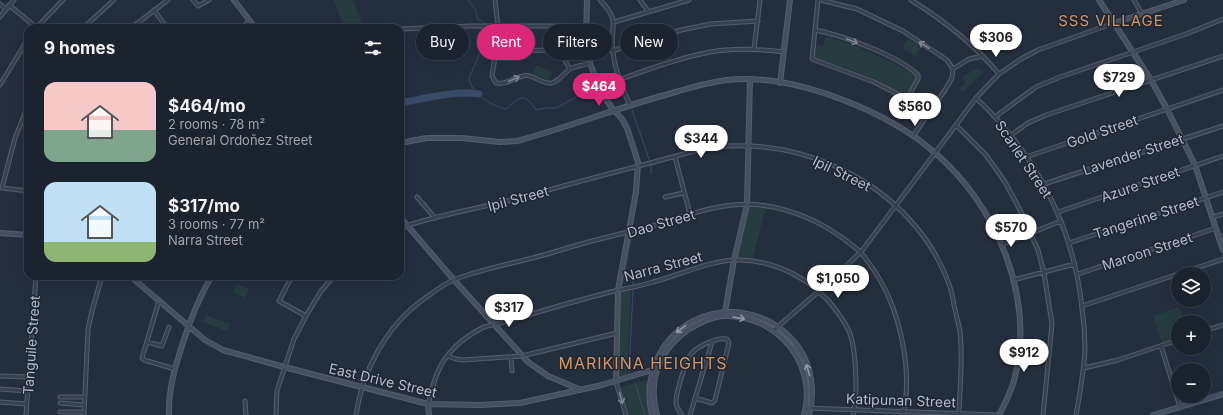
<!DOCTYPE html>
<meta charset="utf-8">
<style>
:root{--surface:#1b232e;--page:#242b36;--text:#f1f3f6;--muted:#a0a4aa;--line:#39404a;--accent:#db2777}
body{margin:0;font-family:Inter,sans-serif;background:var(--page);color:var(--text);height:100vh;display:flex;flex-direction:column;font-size:15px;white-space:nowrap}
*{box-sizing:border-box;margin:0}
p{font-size:13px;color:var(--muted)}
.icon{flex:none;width:22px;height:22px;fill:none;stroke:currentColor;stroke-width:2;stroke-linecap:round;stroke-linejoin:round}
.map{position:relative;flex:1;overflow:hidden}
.drawer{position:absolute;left:24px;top:24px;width:380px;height:256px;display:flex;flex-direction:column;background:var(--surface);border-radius:12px;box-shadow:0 4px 16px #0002,0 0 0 1px var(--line)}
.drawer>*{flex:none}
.banner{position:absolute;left:416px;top:24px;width:380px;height:36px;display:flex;gap:8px}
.tools{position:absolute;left:1171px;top:267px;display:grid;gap:8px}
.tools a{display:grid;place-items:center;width:40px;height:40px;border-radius:50%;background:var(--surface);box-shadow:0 4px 16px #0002,0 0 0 1px var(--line);font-size:20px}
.price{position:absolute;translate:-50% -34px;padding:0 9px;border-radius:14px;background:#fff;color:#222;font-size:13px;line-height:26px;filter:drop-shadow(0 1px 2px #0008)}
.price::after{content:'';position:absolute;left:50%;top:24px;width:12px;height:9px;margin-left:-6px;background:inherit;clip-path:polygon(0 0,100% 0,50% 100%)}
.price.active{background:var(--accent);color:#fff}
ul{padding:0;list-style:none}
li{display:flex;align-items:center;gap:12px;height:100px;padding:0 20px}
li span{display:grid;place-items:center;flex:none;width:112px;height:80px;border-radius:12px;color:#555}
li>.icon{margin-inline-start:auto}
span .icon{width:48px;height:48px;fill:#fffc;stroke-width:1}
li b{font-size:17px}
h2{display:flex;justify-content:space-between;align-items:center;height:48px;padding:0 20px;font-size:17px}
.pill{padding:0 14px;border-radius:18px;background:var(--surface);box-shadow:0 4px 16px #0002,0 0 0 1px var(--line);font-size:14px;line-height:36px}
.pill.active{background:var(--accent);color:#fff}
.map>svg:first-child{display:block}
.green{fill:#263c3f}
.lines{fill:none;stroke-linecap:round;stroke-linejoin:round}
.stream{stroke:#394c67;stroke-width:1}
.river{stroke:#394c67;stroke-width:7}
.street-casing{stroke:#565f6c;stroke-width:5}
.secondary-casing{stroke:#565f6c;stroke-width:6}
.street{stroke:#38414e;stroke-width:3}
.secondary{stroke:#465061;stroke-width:4}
.oneway{stroke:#7c8592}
.oneway2{stroke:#8e96a5}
.labels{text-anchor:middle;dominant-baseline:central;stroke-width:3;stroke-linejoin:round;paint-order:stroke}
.street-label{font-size:14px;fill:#b4bcc9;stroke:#1d2633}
.neighbourhood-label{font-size:15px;letter-spacing:1px;fill:#d59563;stroke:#1d2633}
.quarter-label{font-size:16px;letter-spacing:1px;fill:#d59563;stroke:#1d2633}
</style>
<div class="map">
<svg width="1223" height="415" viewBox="0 0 1223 415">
<rect width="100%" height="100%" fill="#242f3e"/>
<path class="green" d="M334 0H353L363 26 356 28H344Z
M826 37C858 45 885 59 915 74L917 77 906 96 874 79 844 67 814 58 813 57 814 44 823 46Z
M908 39 921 47 915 56 902 48Z
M536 65 552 72 548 80 533 73Z
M978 68 983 73 963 92 959 88 965 83 962 77Z
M750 207 766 208 752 260 735 259Z
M630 235H633L624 284H621Z
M237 284 249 289 245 298 233 292Z
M631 290 627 377 618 378 620 291Z
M1179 307 1184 322H1178V338L1162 343 1153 316Z
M206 315 230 324 227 331 203 322Z
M647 380 646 396 649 415H629L620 387Z"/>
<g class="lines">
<path class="stream" d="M468 0 475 9 478 20H481L485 24
M485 28 478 58 469 78C471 94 492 106 506 109 521 96 524 92 536 110L546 108H555L562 105 581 94 597 90
M632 110 650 162
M651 174V166
M633 279V286
M629 373 633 289
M635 383 645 415"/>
<path class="river" d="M400 103C423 99 456 90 479 94"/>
<g class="street-casing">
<path id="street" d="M193 0 198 6 209 0
M495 0 498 27
M600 0C622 23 609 25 613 52 615 71 622 88 630 105
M640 0 648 11
M818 0 812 59 874 82 907 99 928 113
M821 0 857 9 903 31 947 60 953 69
M911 0C945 21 973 43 999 74
M1134 0 1142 14
M0 4 6 9
M9 5 37 28
M154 10 167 28
M0 17 14 0
M614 22 689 0
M500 26 492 76 496 83C507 85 513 78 523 76 533 73 542 85 552 83 561 80 565 71 572 68 577 66 584 65 590 63
M36 28 63 0
M83 28 114 0
M131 28 168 0
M241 28 247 23
M400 29 470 26H585
M815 30C842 35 899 56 918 75V79L907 99
M754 49 760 0
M497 51 554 50 561 54 570 69
M612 51 681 30 711 24 758 21
M619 80C648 69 679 58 710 52 734 48 760 49 784 52
M0 85 28 39
M976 98C1036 154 1074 227 1082 309 1084 322 1085 335 1085 349 1084 371 1080 393 1076 415
M995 117 1036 87 1060 77 1186 34 1223 19
M956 125 986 155 1005 182 1020 210 1038 250 1044 273 1052 324 1043 415
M1011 135 1028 123 1046 115 1223 56
M913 136 945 90 952 78 953 69 969 59 983 56
M675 157 690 214
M1026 157 1223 90
M1044 184 1223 126
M2 188 15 138 28 106
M2 188 28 191
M417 197 435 218
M665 197 684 193
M1058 212 1223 156
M1213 217 1223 214
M400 228C441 213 485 208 527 196 569 184 612 173 654 162 678 156 703 147 728 146 821 141 919 196 950 287 952 293 953 299 954 305 956 314 958 322 960 331 963 358 960 386 959 413
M1219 238 1223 236
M1069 243 1223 192
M1001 245 1061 221
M1078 274 1216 228
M292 276 279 301 306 316
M1013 280 1075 264
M159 301 142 358 144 360 175 369
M1082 306 1223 259
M774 330 819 291 861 252 956 125 976 98 999 74 1021 59 1038 50 1114 23
M1204 331 1223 325
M147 342 162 346 169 327
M1161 346 1180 407
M448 356 456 359 463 360 522 356 617 333
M511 357 512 371
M1084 368 1118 360 1178 340
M0 376 28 377
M616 382 626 415
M0 389 27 391
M60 397H84
M245 401 246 415
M0 402 26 404
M60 403 84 405
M428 404C431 394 433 384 437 374 445 353 464 337 484 327 515 320 546 309 577 301 592 297 608 292 624 289 634 287 644 285 653 282 676 276 713 260 735 260 775 259 815 280 838 313 843 320 849 328 851 337 856 354 858 398 853 415
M806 408 996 415
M60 412H84
M26 415 36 276
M84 415 88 329 92 311 102 276
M276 415 277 391 294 339 306 316 321 291 334 276
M356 415C362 373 385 328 420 302 431 294 443 284 456 279 487 267 522 262 554 252 585 242 616 235 648 227 672 221 695 211 719 207 763 198 809 213 844 239 850 244 857 248 862 254 872 266 880 279 887 293 903 329 912 376 903 415
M682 415C679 411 675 406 676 401 676 393 686 360 691 354 698 346 716 337 727 339L729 343 715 400 712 403 695 398
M690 415 712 342"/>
</g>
<g class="secondary-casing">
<path id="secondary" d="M234 0 255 28
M587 0 586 36 590 63 600 90 612 108 622 119 627 128 638 162 636 192 618 290 616 382
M1099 0 1151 80 1167 109 1195 165 1223 250
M1114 23 1184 0
M780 83 790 0
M400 143 427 138H461L500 142 517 141C569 127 620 107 672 93 696 86 720 79 744 79 805 79 888 112 934 152 997 205 1036 299 1014 381 1010 393 1005 404 999 415
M400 217 454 280 528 362 548 376 581 390
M0 233 28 235
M130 276 205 340 223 350 284 367 428 404 479 405 520 403 602 385 652 370H657
M725 312 734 260 747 205 750 79
M428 404 429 415
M169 415C168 393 173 373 180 352 188 326 197 300 212 276
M652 415C649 403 648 391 651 379 665 306 756 288 799 348 812 367 815 393 809 415
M657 415C647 379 660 348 691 328 702 322 713 316 725 316 778 315 818 364 804 415
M1153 415 1223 394"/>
</g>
<use href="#street" class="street"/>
<use href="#secondary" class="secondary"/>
</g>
<defs><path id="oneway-shaft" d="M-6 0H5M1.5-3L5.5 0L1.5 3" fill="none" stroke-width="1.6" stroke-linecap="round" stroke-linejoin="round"/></defs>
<g class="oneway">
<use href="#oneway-shaft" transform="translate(852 41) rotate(21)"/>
<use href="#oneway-shaft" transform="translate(924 45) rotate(-147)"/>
<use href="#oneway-shaft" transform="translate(514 79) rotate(-24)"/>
<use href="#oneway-shaft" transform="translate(621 398) rotate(74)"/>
</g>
<g class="oneway2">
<use href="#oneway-shaft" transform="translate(739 318) rotate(10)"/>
<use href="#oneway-shaft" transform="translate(681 329) rotate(143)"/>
<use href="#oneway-shaft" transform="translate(808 370) rotate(-106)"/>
</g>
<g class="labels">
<g class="street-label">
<text transform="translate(1102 131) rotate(-19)">Gold Street</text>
<text transform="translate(1133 154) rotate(-18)">Lavender Street</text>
<text transform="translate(1024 159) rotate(56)">Scarlet Street</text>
<text transform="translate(842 173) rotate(26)">Ipil Street</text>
<text transform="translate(1140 184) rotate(-19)">Azure Street</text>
<text transform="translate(518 198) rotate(-15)">Ipil Street</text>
<text transform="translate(1146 217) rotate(-18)">Tangerine Street</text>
<text transform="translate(661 223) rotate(-16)">Dao Street</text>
<text transform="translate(1147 251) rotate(-18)">Maroon Street</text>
<text transform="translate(663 266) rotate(-15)">Narra Street</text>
<text transform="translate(31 345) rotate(-86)">Tanguile Street</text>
<text transform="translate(383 380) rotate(13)">East Drive Street</text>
<text transform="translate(901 400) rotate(2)">Katipunan Street</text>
</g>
<g class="neighbourhood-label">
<text x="1111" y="20">SSS VILLAGE</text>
</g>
<g class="quarter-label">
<text x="643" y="363">MARIKINA HEIGHTS</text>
</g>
</g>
</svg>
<div class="tools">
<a><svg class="icon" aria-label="layers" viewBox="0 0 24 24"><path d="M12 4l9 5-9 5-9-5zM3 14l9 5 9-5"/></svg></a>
<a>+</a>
<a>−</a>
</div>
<b class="price" style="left:996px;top:58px">$306</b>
<b class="price" style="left:1119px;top:98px">$729</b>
<b class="price active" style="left:599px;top:107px">$464</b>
<b class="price" style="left:915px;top:127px">$560</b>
<b class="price" style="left:701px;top:159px">$344</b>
<b class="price" style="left:1011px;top:248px">$570</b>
<b class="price" style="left:838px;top:299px">$1,050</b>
<b class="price" style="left:509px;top:328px">$317</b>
<b class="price" style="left:1024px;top:373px">$912</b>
<div class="banner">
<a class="pill">Buy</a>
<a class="pill active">Rent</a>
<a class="pill">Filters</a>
<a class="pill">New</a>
</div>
<section class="drawer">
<h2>9 homes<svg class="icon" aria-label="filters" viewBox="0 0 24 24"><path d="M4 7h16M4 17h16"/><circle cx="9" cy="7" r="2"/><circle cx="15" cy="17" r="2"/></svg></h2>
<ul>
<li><span style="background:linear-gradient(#f6c9c9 60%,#7fa58c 0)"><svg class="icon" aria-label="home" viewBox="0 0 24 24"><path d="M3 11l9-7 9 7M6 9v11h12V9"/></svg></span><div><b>$464/mo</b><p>2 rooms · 78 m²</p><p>General Ordoñez Street</p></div></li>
<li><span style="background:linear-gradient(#bfe0f5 75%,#8fb573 0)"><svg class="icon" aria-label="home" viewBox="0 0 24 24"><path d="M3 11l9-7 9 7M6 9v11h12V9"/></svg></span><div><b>$317/mo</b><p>3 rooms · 77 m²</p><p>Narra Street</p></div></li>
</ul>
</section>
</div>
